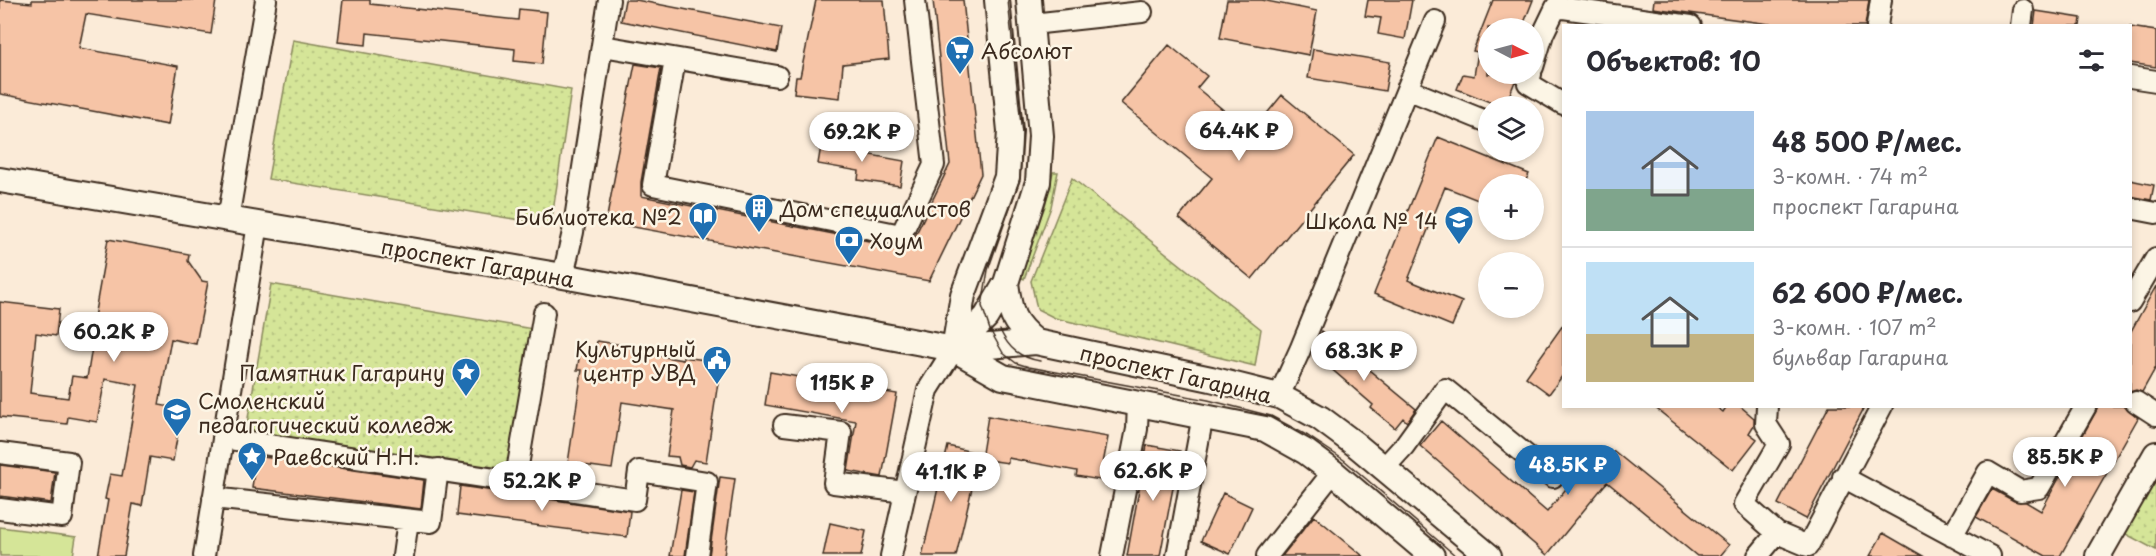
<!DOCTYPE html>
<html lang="ru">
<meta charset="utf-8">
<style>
:root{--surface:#fff;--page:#f7f7f7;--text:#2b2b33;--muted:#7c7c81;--line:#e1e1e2;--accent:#1f6fb2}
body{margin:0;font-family:"Playpen Sans",sans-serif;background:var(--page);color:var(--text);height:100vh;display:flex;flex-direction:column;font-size:22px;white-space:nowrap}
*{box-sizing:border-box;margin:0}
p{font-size:20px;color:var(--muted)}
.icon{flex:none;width:33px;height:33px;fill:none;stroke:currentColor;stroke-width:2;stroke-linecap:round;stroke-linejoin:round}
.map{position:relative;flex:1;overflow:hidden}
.side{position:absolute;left:1562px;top:24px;width:570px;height:384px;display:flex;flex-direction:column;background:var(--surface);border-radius:0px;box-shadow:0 3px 9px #0003}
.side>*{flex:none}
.needle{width:39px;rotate:96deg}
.fabs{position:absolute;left:1478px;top:18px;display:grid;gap:12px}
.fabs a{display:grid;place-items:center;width:66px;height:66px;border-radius:50%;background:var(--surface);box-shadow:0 3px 9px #0003;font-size:30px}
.price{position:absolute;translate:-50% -51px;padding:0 14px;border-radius:21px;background:#fff;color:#222;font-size:20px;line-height:39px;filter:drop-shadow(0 2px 3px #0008)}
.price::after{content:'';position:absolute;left:50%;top:36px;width:18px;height:14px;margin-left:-9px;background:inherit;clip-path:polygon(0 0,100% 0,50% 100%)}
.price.current{background:var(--accent);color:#fff}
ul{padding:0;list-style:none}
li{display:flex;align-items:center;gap:18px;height:150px;padding:0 24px}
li+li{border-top:2px solid var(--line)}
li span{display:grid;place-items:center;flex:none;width:168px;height:120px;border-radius:0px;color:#555}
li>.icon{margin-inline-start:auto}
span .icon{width:72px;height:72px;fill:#fffc;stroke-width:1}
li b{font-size:26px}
h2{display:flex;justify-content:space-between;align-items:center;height:72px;padding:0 24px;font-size:26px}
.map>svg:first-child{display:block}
.grass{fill:url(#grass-tufts);stroke:#88885b;stroke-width:1.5}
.park{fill:url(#park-dots);stroke:#88885b;stroke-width:1.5}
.pitch{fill:#d5e598;stroke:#88885b;stroke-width:1.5}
.building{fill:#f6c4a6;stroke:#3b2a1e;stroke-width:1.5}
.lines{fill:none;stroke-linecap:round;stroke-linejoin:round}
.minor-casing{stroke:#3b2a1e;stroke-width:24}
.major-casing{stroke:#3b2a1e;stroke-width:28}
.minor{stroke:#fcf5e5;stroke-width:20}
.major{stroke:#fcf5e5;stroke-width:24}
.tram{stroke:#3b2a1e;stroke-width:1.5}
.labels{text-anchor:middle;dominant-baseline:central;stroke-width:5;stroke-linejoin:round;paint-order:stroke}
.poi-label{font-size:21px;fill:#3b2a1e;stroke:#fcf5e5;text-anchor:start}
.street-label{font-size:21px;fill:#3b2a1e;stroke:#fcf5e5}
</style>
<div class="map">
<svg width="2156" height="556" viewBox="0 0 2156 556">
<defs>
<pattern id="grass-tufts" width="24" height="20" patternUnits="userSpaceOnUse" patternTransform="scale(1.5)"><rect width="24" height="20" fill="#d5e598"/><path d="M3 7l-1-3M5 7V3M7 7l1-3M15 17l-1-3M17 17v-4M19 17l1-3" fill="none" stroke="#b8c583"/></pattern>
<pattern id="park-dots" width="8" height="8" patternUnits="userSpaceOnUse" patternTransform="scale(1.5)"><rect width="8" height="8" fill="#d5e598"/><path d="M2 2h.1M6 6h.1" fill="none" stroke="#b8c583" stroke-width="1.8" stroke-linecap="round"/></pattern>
</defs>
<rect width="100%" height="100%" fill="#fbebd8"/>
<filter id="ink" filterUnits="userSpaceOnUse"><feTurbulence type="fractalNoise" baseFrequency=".0167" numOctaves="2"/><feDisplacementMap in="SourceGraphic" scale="12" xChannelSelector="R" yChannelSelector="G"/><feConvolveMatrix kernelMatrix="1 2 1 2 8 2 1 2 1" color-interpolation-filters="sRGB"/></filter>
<g filter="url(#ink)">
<path class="grass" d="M1053 172H1058L1051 207 1024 279 1018 276 1045 206Z"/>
<path class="park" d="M293 40 571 90 551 225 268 179Z
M1072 178 1261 329 1255 366 1055 318 1037 309 1031 281Z
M271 284 533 329 508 475 246 430Z
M2156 471V550L2122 532Z"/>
<path class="pitch" d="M0 527 76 537 73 556H0Z"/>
<path class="building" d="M0 0 32 3V0H216L211 34 86 14 79 48 178 66 168 125 0 94Z
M343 0H370V4L518 20 519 9 547 12 542 64 514 61 515 49 367 33 366 45 338 42Z
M625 0H636L781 28 777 52 621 21Z
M816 0H884L889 59 843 64 840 98 794 93 796 77H800Z
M933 0H963L981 174 929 281 606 222 616 169H614L635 64 661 68 641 182V196L899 247 910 246 950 164Z
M1227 0H1262L1317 11 1309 55 1220 38Z
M1368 0H1412L1405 39 1378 34 1381 18 1365 16Z
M1493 0H1533L1522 28H1488V74H1518L1505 106H1500L1457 89 1463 74 1474 76 1478 52 1473 51Z
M1654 0H1869L1865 26H1784L1653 8Z
M2036 11 2081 18 2080 26H2034Z
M2130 27 2156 31V67L2130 63Z
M1169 45 1207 76 1197 88 1251 133 1282 95 1354 155 1252 279 1179 218 1212 178 1121 103Z
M1313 49 1390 62 1385 91 1308 78Z
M1438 137 1529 174 1524 184H1488V204L1445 187 1408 280 1462 302 1452 326 1374 294Z
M822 140 866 147 865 154 904 161 900 186 858 180 859 171 818 164Z
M2130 180 2154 185 2151 200 2130 196Z
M108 239 189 254 188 261 202 281 208 282 196 344 171 339 159 405 182 409 173 461 150 457 142 506 133 504 124 556H98L108 500 105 499 110 474 122 476 138 385 105 379 97 422 68 417 67 424 0 417V302L59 309 56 336 36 333 30 393 68 398 72 376 87 378 96 323H93Z
M2156 286V367L2142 392 2136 390 2130 392V333Z
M1563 325V375L1549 394 1526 377Z
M1322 331 1416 409 1407 422 1403 418 1395 428 1371 408 1373 405 1313 353Z
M597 341 636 347 635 352 683 360V357L721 362 706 462 694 460 690 467 680 465 678 457 667 456 674 410 622 402 612 469 568 463 582 370H577L580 353 595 355Z
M770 372 897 394 882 477 848 471 856 421 765 405Z
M1653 406H1715L1723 412 1727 406H1740L1754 418V425L1749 433 1757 439 1733 470Z
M1829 406H1865L1806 519 1778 504Z
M2099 406H2125L2138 418 2060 556H2046L1976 517 1992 489 2014 501 2026 502 2041 511Z
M988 416 1108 437 1100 480 1076 476 1077 471 1008 458V463L981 459Z
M1441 421 1547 512 1588 462 1598 471 1614 451 1729 545 1720 556H1697L1607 482 1547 555 1420 446Z
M1147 445 1180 451 1160 556H1127Z
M948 446 980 454 956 556H922Z
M256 456 424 480 421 509 252 488Z
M0 465 55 472 51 503 0 496Z
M720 477 735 479 724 556H709Z
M460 486 630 511 627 537 457 515Z
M681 490 694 492 685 556H670Z
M1223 493 1252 507 1230 554 1201 541Z
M1314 516 1323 523 1363 556H1282Z
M830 523 866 531 861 556H823Z
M1883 533 1923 556H1870Z"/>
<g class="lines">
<g class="minor-casing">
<path id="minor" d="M1032 24 1142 12
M1877 26 1881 0
M2021 26 2023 10
M603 46 777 76
M675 60 653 185 901 235 934 165 915 0
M1533 67 1543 34 1556 7 1691 26
M1531 74 1528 83 1563 104
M2130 77 2156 81
M1407 89 1488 122
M2130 208 2156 213
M228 219 266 0
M563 276 573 232 609 0
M2130 302 2156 258
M1279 396 1300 350 1435 21
M2136 402 2156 415
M1767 406 1766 424 1779 444 1744 504 1777 533
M784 425 841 432 834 483 905 492
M223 438 635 500 639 471 707 482 697 556
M0 453 69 462 62 517 0 509
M1384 468 1404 446 1445 389 1553 477
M1843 477 1990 556
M515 483 544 313
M213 498 431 522 438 469
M1952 536 1988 472 2020 491 2039 488 2086 406
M204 556 258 224
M403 556 408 520
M891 556 928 390 954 349
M1112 556 1137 429 1138 403
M1177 556 1203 415
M1267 556 1333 472
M1758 556 1777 533 1808 546 1882 406"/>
</g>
<g class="major-casing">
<path id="major" d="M0 180 563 276 954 349 1036 342 1211 379 1279 396 1320 418 1355 444 1489 556
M1006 283C1010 313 1012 323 1036 342
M954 349 1003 377 1265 429 1306 452 1333 472 1432 556
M954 349 986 317 1006 283 1038 182 1041 136 1029 0
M954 349 963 295 1007 177 1010 131 997 0
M2098 556 2156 454"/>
</g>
<use href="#minor" class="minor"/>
<use href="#major" class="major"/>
<path class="tram" d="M1008 0 1022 134 1020 179 988 270 982 306 990 330 1003 353 1016 363 1029 367 1208 400 1271 416 1308 436 1344 460 1456 556
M1000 330C1009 349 1019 357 1040 361"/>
</g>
</g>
<defs>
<g id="supermarket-pin" transform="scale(1.5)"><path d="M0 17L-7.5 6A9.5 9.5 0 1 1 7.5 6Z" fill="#1f6fb2" stroke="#fcf5e5"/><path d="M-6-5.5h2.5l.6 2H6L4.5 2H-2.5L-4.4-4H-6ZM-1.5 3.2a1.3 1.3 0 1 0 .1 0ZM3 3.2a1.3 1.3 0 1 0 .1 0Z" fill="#fff"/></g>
<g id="building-pin" transform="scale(1.5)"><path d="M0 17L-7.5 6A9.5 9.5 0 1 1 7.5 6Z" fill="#1f6fb2" stroke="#fcf5e5"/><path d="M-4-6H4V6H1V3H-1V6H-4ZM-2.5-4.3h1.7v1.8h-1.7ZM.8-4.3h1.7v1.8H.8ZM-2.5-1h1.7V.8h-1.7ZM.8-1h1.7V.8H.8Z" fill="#fff"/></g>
<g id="library-pin" transform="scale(1.5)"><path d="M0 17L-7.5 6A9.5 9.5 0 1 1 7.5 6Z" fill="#1f6fb2" stroke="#fcf5e5"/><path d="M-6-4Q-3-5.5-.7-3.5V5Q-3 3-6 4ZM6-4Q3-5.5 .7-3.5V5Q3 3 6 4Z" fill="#fff"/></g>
<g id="school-pin" transform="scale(1.5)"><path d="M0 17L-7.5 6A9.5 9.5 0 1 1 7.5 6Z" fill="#1f6fb2" stroke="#fcf5e5"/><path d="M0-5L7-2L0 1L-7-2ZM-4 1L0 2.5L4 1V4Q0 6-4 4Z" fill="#fff"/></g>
<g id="bank-pin" transform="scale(1.5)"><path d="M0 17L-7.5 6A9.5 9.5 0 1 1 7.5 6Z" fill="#1f6fb2" stroke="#fcf5e5"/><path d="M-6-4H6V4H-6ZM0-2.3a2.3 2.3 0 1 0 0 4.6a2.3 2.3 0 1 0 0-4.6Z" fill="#fff"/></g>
<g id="civic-pin" transform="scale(1.5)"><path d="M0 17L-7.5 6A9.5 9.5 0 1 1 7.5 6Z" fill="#1f6fb2" stroke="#fcf5e5"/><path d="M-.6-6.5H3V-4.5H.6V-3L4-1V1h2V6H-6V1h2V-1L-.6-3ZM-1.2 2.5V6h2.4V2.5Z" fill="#fff"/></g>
<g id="sight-pin" transform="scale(1.5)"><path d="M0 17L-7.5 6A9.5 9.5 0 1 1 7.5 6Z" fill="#1f6fb2" stroke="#fcf5e5"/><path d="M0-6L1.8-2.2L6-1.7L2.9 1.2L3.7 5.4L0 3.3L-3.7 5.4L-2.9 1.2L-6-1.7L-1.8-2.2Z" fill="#fff"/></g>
<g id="university-pin" transform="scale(1.5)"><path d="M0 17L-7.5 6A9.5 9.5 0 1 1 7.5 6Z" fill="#1f6fb2" stroke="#fcf5e5"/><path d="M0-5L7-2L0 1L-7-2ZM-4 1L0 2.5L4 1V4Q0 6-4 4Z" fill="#fff"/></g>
</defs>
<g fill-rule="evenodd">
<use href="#supermarket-pin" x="960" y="50"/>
<use href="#building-pin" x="759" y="208"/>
<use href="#library-pin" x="703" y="216"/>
<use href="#school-pin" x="1459" y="220"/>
<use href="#bank-pin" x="849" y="240"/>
<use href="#civic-pin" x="717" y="360"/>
<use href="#sight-pin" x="466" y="372"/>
<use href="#university-pin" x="177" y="412"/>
<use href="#sight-pin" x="252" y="456"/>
</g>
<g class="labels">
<g class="poi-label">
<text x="981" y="50">Абсолют</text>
<text x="780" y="208">Дом специалистов</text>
<text x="682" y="216" text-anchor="end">Библиотека №2</text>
<text x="1438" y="220" text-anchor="end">Школа № 14</text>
<text x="870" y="240">Хоум</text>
<text x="696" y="348" text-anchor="end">Культурный<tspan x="696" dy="24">центр УВД</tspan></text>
<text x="445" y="372" text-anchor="end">Памятник Гагарину</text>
<text x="198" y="400">Смоленский<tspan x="198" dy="24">педагогический колледж</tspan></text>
<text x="273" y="456">Раевский Н.Н.</text>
</g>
<g class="street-label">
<text transform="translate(478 262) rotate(10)">проспект Гагарина</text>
<text transform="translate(1176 373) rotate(13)">проспект Гагарина</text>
</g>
</g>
</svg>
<div class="fabs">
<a><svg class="needle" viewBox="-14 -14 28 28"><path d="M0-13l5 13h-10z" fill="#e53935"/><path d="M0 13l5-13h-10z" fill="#7c7c81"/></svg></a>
<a><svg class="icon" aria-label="layers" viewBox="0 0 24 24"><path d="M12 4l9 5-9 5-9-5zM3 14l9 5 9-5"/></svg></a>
<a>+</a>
<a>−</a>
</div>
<b class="price" style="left:1239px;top:162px">64.4K ₽</b>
<b class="price" style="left:862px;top:163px">69.2K ₽</b>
<b class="price" style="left:114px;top:363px">60.2K ₽</b>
<b class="price" style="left:1364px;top:382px">68.3K ₽</b>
<b class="price" style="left:842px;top:414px">115K ₽</b>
<b class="price" style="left:2065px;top:488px">85.5K ₽</b>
<b class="price current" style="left:1568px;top:496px">48.5K ₽</b>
<b class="price" style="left:1153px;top:502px">62.6K ₽</b>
<b class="price" style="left:951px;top:503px">41.1K ₽</b>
<b class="price" style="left:542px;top:512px">52.2K ₽</b>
<section class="side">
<h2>Объектов: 10<svg class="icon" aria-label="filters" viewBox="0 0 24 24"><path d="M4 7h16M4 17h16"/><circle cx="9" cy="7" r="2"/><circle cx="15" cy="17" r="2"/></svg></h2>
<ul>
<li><span style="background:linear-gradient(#a9c7e8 65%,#7fa58c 0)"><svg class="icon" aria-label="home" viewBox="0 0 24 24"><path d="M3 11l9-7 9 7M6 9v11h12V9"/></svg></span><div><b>48 500 ₽/мес.</b><p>3-комн. · 74 m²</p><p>проспект Гагарина</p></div></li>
<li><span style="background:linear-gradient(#bfe0f5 60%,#c2b280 0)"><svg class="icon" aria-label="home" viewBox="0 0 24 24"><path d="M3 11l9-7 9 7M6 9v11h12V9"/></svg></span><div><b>62 600 ₽/мес.</b><p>3-комн. · 107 m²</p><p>бульвар Гагарина</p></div></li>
</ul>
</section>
</div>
